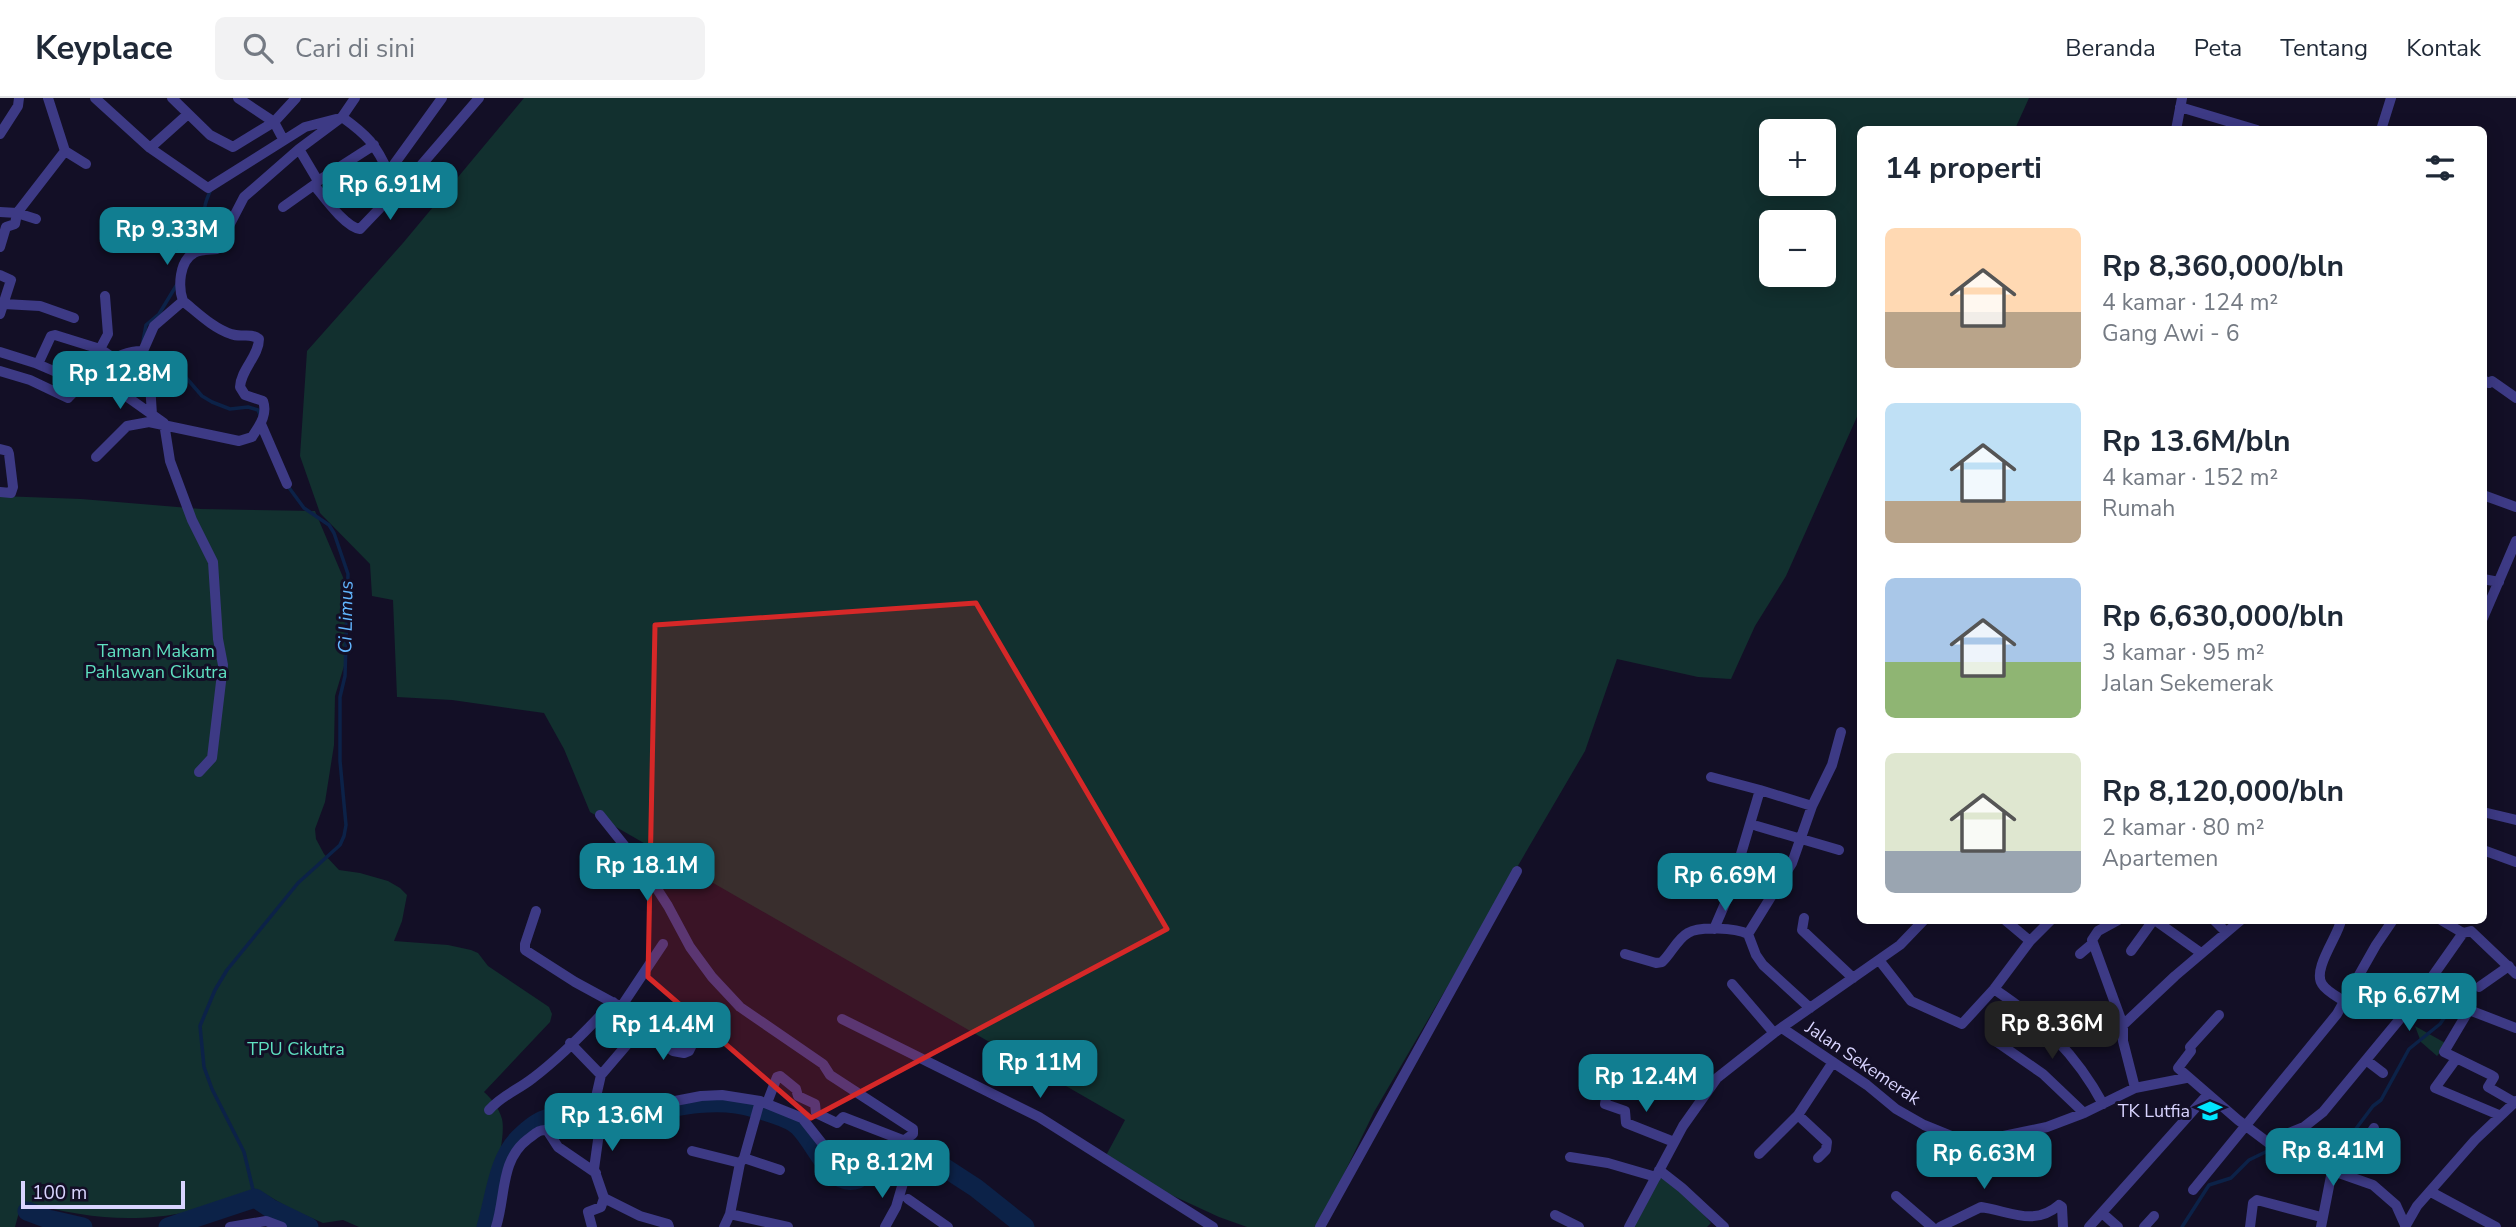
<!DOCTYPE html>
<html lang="id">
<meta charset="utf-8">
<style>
:root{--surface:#fff;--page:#f2f2f3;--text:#1f2937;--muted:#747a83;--line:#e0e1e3;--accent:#117e91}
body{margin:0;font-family:"Nunito Sans",sans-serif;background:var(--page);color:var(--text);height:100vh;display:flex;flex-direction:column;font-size:26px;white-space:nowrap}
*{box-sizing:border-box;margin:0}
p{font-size:23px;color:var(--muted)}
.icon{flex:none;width:38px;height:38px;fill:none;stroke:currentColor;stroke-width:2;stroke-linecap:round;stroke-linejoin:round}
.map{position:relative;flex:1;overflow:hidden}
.sheet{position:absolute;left:1857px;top:28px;width:630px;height:798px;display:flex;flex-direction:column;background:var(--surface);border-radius:10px;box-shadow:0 4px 18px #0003}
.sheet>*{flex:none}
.fabs{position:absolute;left:1759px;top:21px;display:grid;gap:14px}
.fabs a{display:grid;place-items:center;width:77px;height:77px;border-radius:10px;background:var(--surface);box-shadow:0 4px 18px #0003;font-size:35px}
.scale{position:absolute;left:21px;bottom:18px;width:164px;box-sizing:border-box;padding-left:7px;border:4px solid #d9d4ff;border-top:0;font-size:19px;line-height:24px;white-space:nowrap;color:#d9d4ff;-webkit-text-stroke:5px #130f26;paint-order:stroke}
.price{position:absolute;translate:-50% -60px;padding:0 16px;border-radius:14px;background:var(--accent);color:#fff;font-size:23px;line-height:46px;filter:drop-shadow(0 2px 4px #0008)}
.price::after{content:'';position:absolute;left:50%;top:42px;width:21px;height:16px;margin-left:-10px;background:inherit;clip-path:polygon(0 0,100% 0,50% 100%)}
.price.current{background:#222;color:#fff}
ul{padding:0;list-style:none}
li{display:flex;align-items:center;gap:21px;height:175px;padding:0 28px}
li span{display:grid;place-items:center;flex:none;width:196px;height:140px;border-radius:10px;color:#555}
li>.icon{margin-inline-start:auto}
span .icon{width:84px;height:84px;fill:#fffc;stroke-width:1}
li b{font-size:30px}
h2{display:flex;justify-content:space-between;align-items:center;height:84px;padding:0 28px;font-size:30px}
header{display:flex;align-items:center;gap:42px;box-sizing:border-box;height:98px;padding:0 35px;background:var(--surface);border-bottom:2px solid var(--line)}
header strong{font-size:33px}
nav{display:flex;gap:38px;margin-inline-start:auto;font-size:24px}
.search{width:490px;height:63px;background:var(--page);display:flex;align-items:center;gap:18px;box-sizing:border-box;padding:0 24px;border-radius:10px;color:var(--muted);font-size:26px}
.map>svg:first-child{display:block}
.green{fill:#12302f;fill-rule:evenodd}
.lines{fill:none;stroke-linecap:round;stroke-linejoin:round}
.stream{stroke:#0c2248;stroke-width:3.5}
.river{stroke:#0c2248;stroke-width:19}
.minor{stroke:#3d3a85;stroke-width:10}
.marked{fill:#d62828;fill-opacity:0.2;stroke:#d62828;stroke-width:5;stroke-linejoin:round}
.labels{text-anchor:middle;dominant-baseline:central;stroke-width:6;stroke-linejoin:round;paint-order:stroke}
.park-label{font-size:18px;fill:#5fe0c0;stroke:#130f26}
.street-label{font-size:18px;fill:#d9d4ff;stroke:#130f26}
.poi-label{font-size:18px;fill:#d9d4ff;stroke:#130f26;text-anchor:end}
.water-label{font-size:19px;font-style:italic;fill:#62b6ff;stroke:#130f26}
</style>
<header>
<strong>Keyplace</strong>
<div class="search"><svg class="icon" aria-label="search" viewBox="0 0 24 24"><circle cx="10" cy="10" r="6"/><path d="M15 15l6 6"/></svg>Cari di sini</div>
<nav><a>Beranda</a><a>Peta</a><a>Tentang</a><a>Kontak</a></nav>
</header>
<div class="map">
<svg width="2516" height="1129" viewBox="0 0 2516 1129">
<rect width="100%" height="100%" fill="#130f26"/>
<path class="green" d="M524 0H2029L2015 31 1860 32V312L1786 478 1755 528 1731 581 1698 579 1617 561 1585 653 1374 1014 1318 1129H1247L1219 1119 1102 1065 1125 1022 590 714 564 651 544 615 452 602 397 599 393 502 372 498 370 466 320 415 300 358 307 253 403 145ZM1771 33H1824V86H1771ZM1771 124H1824V177H1771Z
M0 398 81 401 201 411 315 413 345 484 347 503V558L335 598 334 647 325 704 315 731 316 741 324 756 339 772 360 775 388 783 400 790 407 797 402 823 394 843 448 847 471 852 478 855 488 868 549 909 552 916 550 924 484 994C492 1001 499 1010 502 1021 507 1042 488 1107 480 1129H359L343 1122 323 1125 291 1111 260 1093C169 1125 115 1129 22 1103L15 1129H0Z
M2415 928 2447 946 2437 958 2421 944Z
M1662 1069 1711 1125 1707 1129H1632Z"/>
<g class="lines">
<path class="stream" d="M186 158 189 146C212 135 201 128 205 108 206 102 209 96 211 91
M143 243 146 227 159 216 176 188
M145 256 182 275 202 298 212 304 230 311 248 309 258 312 261 319
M255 1100 244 1054 212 991 204 969 200 928 215 892 227 872 298 785 340 747 344 738 346 727 340 663V599L345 578 348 476 334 435 329 427 304 410 287 387
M2182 1129 2209 1087 2231 1080 2249 1062 2309 1033 2330 1042 2346 1044 2373 1008 2381 1002 2409 951 2440 926 2454 906 2477 891"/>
<path class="river" d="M27 1113 48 1121 83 1129
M168 1129 255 1100 270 1110 309 1129
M486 1129C495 1100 497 1062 519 1040 527 1032 538 1022 549 1020 563 1017 577 1027 591 1025 643 1019 704 994 754 1010 767 1014 783 1018 794 1025 814 1037 828 1092 858 1081 875 1068 894 1048 916 1051L976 1090 1025 1129"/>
<path class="minor" d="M48 0 65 53 86 66
M95 0 150 50 208 90 305 29 336 21
M172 0 210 37 233 49 274 24 296 0
M238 0 274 24 283 41
M2180 9 2257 32
M342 19C367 37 376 46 389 76L411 79 479 0
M2176 32 2182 0
M2381 32 2391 0
M0 36 18 8 19 0
M150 50 188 16
M299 51 318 83 374 47
M283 109 314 87C324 99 345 129 360 131L380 110 374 100V94L442 0
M0 114 17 115 36 121
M0 149 6 129 15 126 17 115 65 53
M0 177 11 182 0 216
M105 198 108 236 100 251 150 285 152 317
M4 206 40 208 74 220
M0 254 35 265 82 285
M38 266 51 238 55 237 100 251
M0 273 30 282 68 300C87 280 113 252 143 253L154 228 183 203C178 189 179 163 194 155 201 151 210 152 217 151L244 99 299 51 342 19 355 0
M95 276 164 325 170 363 192 422 213 464 218 541 223 567 212 660 199 674
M2483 282 2489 285 2492 283 2516 300
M261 326 287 386
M0 351 8 353 9 356 13 389 11 395 0 394
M96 359 127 328 149 324 239 343 252 339C259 328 268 317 263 303L245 297 240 289C241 271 259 258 259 241 250 234 241 240 231 236 213 230 198 215 183 203
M2483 397 2516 409
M2483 481 2499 484
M2483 520 2516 443
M1711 679 1760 692 1741 756 1736 780 1714 831
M1760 692 1812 708 1832 667 1841 634
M2483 714 2516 722
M1757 728 1839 752
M2483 752 2516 764
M536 813 525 846V852L575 884 621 909 642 929 673 953 684 955 689 953 699 932
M1804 820 1802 832 1853 880
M2005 822 2030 843
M2118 822 2098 833 2092 842 2123 927V943L2135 990
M2214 822 2226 834
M2341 822C2339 837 2312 871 2322 886 2326 893 2338 899 2345 904
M2441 822 2463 835
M1748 836 1756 857 1763 867 1810 910
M2131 853 2152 824 2156 823 2201 855
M1625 856 1656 865 1662 864C1671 856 1677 841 1688 835 1699 828 1736 830 1748 836L1792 765 1812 708
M2080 856 2093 845
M1879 862 1911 903 1962 926 1994 891 2030 843 2051 822
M1732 886 1774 935
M2479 889 2509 868
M1994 891C2041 922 2076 956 2103 1006
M621 909 663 846
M2219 917 2190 949 2191 953 2178 970 2238 1022 2282 1055 2373 1087 2396 1107 2405 1127
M842 921 1039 1019 1213 1129
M2123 927 2175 878 2241 822
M1782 930 1867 987 1896 1011 1924 1027 1956 1040H1994L2047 1029 2084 1015 2135 990 2186 980
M1994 942 2043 976 2084 1015
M570 945 601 977
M2456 961 2435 990 2499 1017
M2366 962 2383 975
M1608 989 1605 1006 1625 1013 1626 1025 1674 1044
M2514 1004 2488 989 2494 979 2491 977 2444 954 2469 912 2516 930
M767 1005 777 979 780 978 796 991 798 998 815 1006 816 1015 837 1025 843 1019 905 1043
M489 1012C502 997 518 992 533 980 558 961 591 928 613 904
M594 1016 613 1015 701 998 722 997 760 1003 802 1020 844 1073 854 1076 861 1073 913 1036V1031L830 977 823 966 740 909 712 879 690 849 668 808 648 777 600 717
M1798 1017 1827 1044 1826 1052 1818 1060
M2272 1047 2286 1036 2304 1029 2323 1014 2418 899 2463 835 2471 833 2516 876
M692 1053 740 1065
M1759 1056 1798 1017 1833 964
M1570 1059 1608 1065 1656 1079
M744 1060 780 1072
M1659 1072 1682 1090 1724 1129
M2343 1076 2374 1030
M2193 1092 2337 916 2376 847 2393 822
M2431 1094 2496 1129
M1896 1098 1932 1129
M604 1100 640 1118 668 1126 669 1129
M908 1101 948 1129
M2102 1115 2118 1129
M730 1116 788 1129
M1555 1117 1579 1129
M230 1129 266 1123 282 1129
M496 1129C506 1098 500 1062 528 1041 535 1036 539 1031 547 1032L558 1049 596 1075
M592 1129 588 1114 601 1109 604 1100 594 1071 599 1035 593 1012 601 977 642 929
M724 1129 730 1116 740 1065 744 1060 760 1003
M885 1129 896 1109 903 1085
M1320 1129 1517 773
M1629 1129 1683 1028 1717 980 1774 935 1900 847 1924 822
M1940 1129 1981 1109C2009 1113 2034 1129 2059 1107L2062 1109 2063 1129
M2089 1129 2208 996
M2144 1129 2154 1118
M2250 1129 2253 1105 2257 1102 2321 1119
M2321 1129 2332 1073
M2405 1129 2417 1108 2475 1042 2516 1003"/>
</g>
<path class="marked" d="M976 505 1167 831 811 1020 648 879 655 527Z"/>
<defs>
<g id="school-bare" transform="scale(1.89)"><path d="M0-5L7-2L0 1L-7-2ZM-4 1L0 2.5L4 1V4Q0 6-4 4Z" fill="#00e5ff" stroke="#130f26" stroke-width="2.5" paint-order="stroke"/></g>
</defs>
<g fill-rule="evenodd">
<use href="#school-bare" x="2210" y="1013"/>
</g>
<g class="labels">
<g class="park-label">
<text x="156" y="553">Taman Makam<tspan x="156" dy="21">Pahlawan Cikutra</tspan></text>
<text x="296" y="951">TPU Cikutra</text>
</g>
<g class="street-label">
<text transform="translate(1863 965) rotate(34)">Jalan Sekemerak</text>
</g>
<g class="poi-label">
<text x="2190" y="1013">TK Lutfia</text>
</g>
<g class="water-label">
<text transform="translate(346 519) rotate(-89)">Ci Limus</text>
</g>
</g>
</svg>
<div class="fabs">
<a>+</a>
<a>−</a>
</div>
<div class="scale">100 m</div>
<b class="price" style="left:390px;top:124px">Rp 6.91M</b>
<b class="price" style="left:167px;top:169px">Rp 9.33M</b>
<b class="price" style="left:120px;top:313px">Rp 12.8M</b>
<b class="price" style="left:647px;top:805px">Rp 18.1M</b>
<b class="price" style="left:1725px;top:815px">Rp 6.69M</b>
<b class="price" style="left:2409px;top:935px">Rp 6.67M</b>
<b class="price current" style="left:2052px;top:963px">Rp 8.36M</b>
<b class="price" style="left:663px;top:964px">Rp 14.4M</b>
<b class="price" style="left:1040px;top:1002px">Rp 11M</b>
<b class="price" style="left:1646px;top:1016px">Rp 12.4M</b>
<b class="price" style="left:612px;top:1055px">Rp 13.6M</b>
<b class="price" style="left:2333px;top:1090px">Rp 8.41M</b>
<b class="price" style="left:1984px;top:1093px">Rp 6.63M</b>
<b class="price" style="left:882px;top:1102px">Rp 8.12M</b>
<section class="sheet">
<h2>14 properti<svg class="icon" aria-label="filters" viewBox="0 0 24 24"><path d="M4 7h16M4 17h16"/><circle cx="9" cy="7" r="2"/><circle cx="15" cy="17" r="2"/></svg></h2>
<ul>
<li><span style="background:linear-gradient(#ffd9b3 60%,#b9a48a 0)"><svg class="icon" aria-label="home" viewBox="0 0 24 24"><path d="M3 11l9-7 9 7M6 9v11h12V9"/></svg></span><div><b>Rp 8,360,000/bln</b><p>4 kamar · 124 m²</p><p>Gang Awi - 6</p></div></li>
<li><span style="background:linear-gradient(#bfe0f5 70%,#b9a48a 0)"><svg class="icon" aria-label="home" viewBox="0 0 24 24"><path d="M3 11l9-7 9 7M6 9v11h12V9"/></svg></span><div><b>Rp 13.6M/bln</b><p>4 kamar · 152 m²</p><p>Rumah</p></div></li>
<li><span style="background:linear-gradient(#a9c7e8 60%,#8fb573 0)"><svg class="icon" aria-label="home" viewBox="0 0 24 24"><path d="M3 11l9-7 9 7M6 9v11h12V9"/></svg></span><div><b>Rp 6,630,000/bln</b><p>3 kamar · 95 m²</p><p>Jalan Sekemerak</p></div></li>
<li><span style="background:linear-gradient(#dfe7d0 70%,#9aa5b1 0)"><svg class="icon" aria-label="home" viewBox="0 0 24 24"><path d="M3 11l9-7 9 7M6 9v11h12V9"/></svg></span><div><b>Rp 8,120,000/bln</b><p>2 kamar · 80 m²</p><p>Apartemen</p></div></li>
</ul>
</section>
</div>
